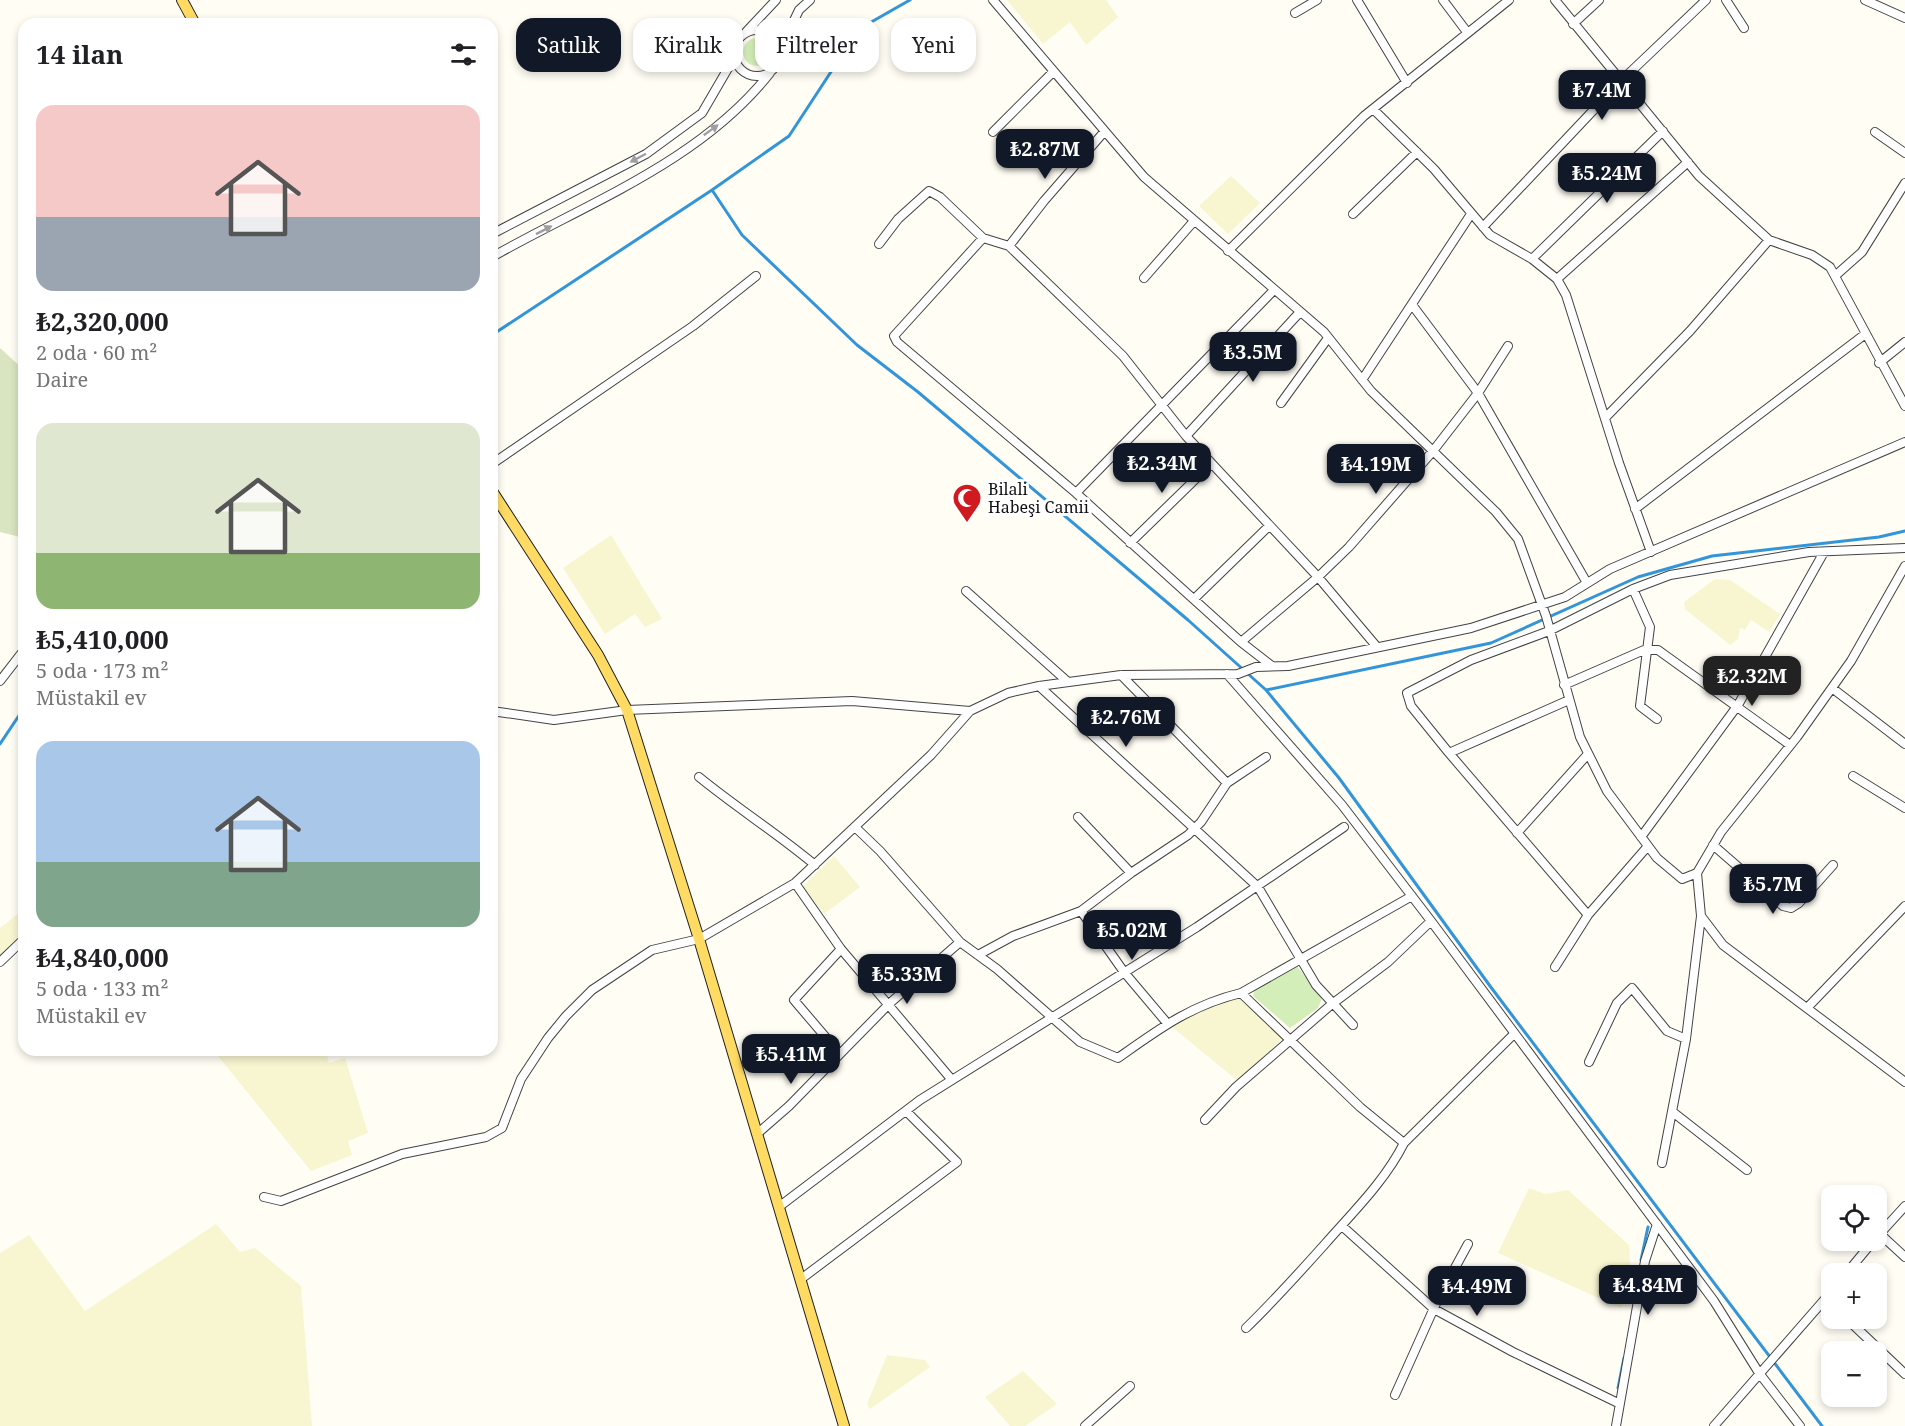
<!DOCTYPE html>
<html lang="tr">
<meta charset="utf-8">
<style>
:root{--surface:#fff;--page:#f2f2f2;--text:#202124;--muted:#757577;--accent:#111827}
body{margin:0;font-family:"Noto Serif",serif;background:var(--page);color:var(--text);height:100vh;display:flex;flex-direction:column;font-size:22px;white-space:nowrap}
*{box-sizing:border-box;margin:0}
p{font-size:20px;color:var(--muted)}
.icon{flex:none;width:33px;height:33px;fill:none;stroke:currentColor;stroke-width:2;stroke-linecap:round;stroke-linejoin:round}
.map{position:relative;flex:1;overflow:hidden}
.sheet{position:absolute;left:18px;top:18px;width:480px;height:1038px;display:flex;flex-direction:column;background:var(--surface);border-radius:18px;box-shadow:0 3px 9px #0003}
.sheet>*{flex:none}
.banner{position:absolute;left:516px;top:18px;width:570px;height:54px;display:flex;gap:12px}
.tools{position:absolute;left:1821px;top:1185px;display:grid;gap:12px}
.tools a{display:grid;place-items:center;width:66px;height:66px;border-radius:12px;background:var(--surface);box-shadow:0 3px 9px #0003;font-size:30px}
.price{position:absolute;translate:-50% -51px;padding:0 14px;border-radius:12px;background:var(--accent);color:#fff;font-size:20px;line-height:39px;filter:drop-shadow(0 2px 3px #0008)}
.price::after{content:'';position:absolute;left:50%;top:36px;width:18px;height:14px;margin-left:-9px;background:inherit;clip-path:polygon(0 0,100% 0,50% 100%)}
.price.on{background:#222;color:#fff}
ul{padding:0;list-style:none}
li{display:grid;align-content:center;gap:12px;height:318px;padding:0 18px}
li span{display:grid;place-items:center;height:186px;border-radius:18px;color:#555}
li>.icon{margin-inline-start:auto}
span .icon{width:108px;height:108px;fill:#fffc;stroke-width:1}
li b{font-size:26px}
h2{display:flex;justify-content:space-between;align-items:center;height:72px;padding:0 18px;font-size:26px}
.chip{padding:0 21px;border-radius:18px;background:var(--surface);box-shadow:0 3px 9px #0003;font-size:21px;line-height:54px}
.chip.on{background:var(--accent);color:#fff}
.map>svg:first-child{display:block}
.farmland{fill:#f8f6d1}
.green{fill:#d4eeb9}
.cemetery{fill:#d9e5c1}
.lines{fill:none;stroke-linecap:round;stroke-linejoin:round}
.stream{stroke:#3395d9;stroke-width:3}
.minor-casing{stroke:#434343;stroke-width:10}
.major-casing{stroke:#212121;stroke-width:12}
.minor{stroke:#fff;stroke-width:8}
.major{stroke:#ffdb64;stroke-width:10}
.oneway{fill:#9f9f9f}
.labels{text-anchor:middle;dominant-baseline:central;stroke-width:6;stroke-linejoin:round;paint-order:stroke}
.poi-label{font-size:16px;fill:#101010;stroke:#fff;text-anchor:start}
</style>
<div class="map">
<svg width="1905" height="1426" viewBox="0 0 1905 1426">
<rect width="100%" height="100%" fill="#fffdf4"/>
<path class="farmland" d="M1007 0H1106L1118 17 1086 45 1070 22 1043 44Z
M1231 176 1260 203 1228 234 1199 206Z
M611 535 662 619 645 627 635 614 605 634 563 568Z
M1715 579 1730 580 1780 614 1769 632 1751 620 1745 630 1740 628 1738 639 1730 645 1685 609 1684 602Z
M834 856 860 887 824 914 802 887Z
M24 909V934L0 955V928Z
M1241 998 1283 1038 1238 1081 1172 1027 1173 1022 1218 1001Z
M330 1050 326 1052 329 1063 345 1058 368 1133 348 1141 352 1155 311 1171 214 1051Z
M1529 1188 1545 1194 1568 1190 1629 1245 1631 1284 1621 1308 1498 1253Z
M216 1224 240 1252 255 1248 301 1286 312 1426H0V1253L29 1235 85 1311Z
M887 1355 925 1360 930 1367 870 1409 867 1404Z
M1023 1371 1057 1404 1025 1426H1010L985 1397Z"/>
<path class="green" d="M743 52a14 14 0 1 1 28 0a14 14 0 1 1-28 0Z
M1296 965 1322 998 1318 1008 1290 1028 1253 996 1255 990Z"/>
<path class="cemetery" d="M0 348 24 370V538L0 532Z"/>
<g class="lines">
<path class="stream" d="M712 190 742 235 857 345 918 392 1188 620 1266 690 1339 778 1490 986 1822 1426
M492 335 712 190 789 136 859 29 910 0
M1266 690 1491 643 1638 577 1712 556 1879 537 1905 531
M0 744 24 708
M1641 1260 1648 1227
M1618 1388 1624 1358"/>
<g class="minor-casing">
<path id="minor" d="M993 0 1144 177 1324 332 1371 391 1496 512 1518 539 1546 616 1580 737 1607 791 1657 858 1682 879 1697 873
M1357 0 1407 83
M1443 0 1467 32
M1555 0 1699 176 1769 240 1812 255 1830 267 1905 406
M1726 0 1744 28
M1865 0 1905 18
M1295 13 1317 0
M1573 24 1599 0
M734 53a23 23 0 1 1 46 0a23 23 0 1 1-46 0Z
M746 32 776 0
M780 50 799 10 810 0
M1373 109 1434 169 1490 235 1532 259 1557 279 1566 295 1619 463 1651 552
M993 132 1053 72
M1875 132 1905 153
M1353 214 1417 152
M1483 227 1621 81 1706 0
M492 234 646 154 702 113 734 58
M983 238 894 336 897 342 1076 493 1274 290
M879 244 898 219 929 191 940 197 983 238 1009 246 1123 356 1186 436 1318 577 1377 647
M1009 246 1044 201 1104 132
M1228 251 1364 116 1509 0
M492 257C587 203 700 162 770 73
M1532 259 1663 131
M1835 276 1862 252 1905 183
M1144 278 1194 221
M1557 279 1688 162
M1413 306 1478 393 1587 583
M1879 363 1905 342
M1362 380 1471 214
M1281 403 1328 338
M1605 418 1690 331 1769 240
M1186 436 1300 312
M492 464 693 326 756 276
M1076 493 1241 642 1272 666
M1635 509 1864 335
M1130 543 1211 464
M1905 566 1851 661 1797 737 1721 832 1697 873 1701 916 1723 945 1905 1082
M1633 589 1650 627 1640 706 1657 719
M966 591 1068 682
M1194 599 1269 526
M1241 642 1318 577 1349 547 1433 451 1478 393 1508 346
M1227 674 1342 805 1431 921 1714 1301 1759 1373 1800 1426
M1121 675 1227 783
M0 681 24 650
M1564 685 1644 650H1658L1790 745
M1039 686 1258 887 1316 985 1353 1025
M1832 688 1905 744
M492 711 554 720 627 710 852 701 970 711
M1449 753 1569 700
M1853 776 1905 808
M699 777C737 808 778 834 815 865
M1078 817 1131 873
M855 827 880 851 960 942 997 969 1080 1042 1118 1058C1159 1029 1191 1005 1241 993L1412 896
M1517 833 1588 754
M1641 837 1738 705 1824 552
M1713 845 1783 906 1791 908 1799 903 1833 865
M795 883 841 949 952 1080
M1081 911 1124 972 1167 1023
M1588 915 1449 753 1411 706 1407 693 1471 660 1549 631 1633 589 1670 575 1809 552 1905 548
M978 955 1013 936 1081 911 1131 873 1188 835 1201 822 1227 783 1266 757
M0 962 24 939
M1555 967 1588 915 1648 846
M1241 993 1360 1107 1404 1143
M1807 1008 1905 906
M840 1054 794 1000 841 949
M1589 1062 1617 1003 1632 988 1667 1031 1686 1039
M1674 1113 1747 1170
M1205 1120 1236 1087 1332 1004 1388 962 1431 921
M758 1133 789 1106 890 1003 960 942
M1662 1163 1686 1039 1701 916
M264 1197 281 1201 402 1154 486 1137 502 1128 521 1079 548 1038 566 1016 592 990 652 950 699 939 795 883 931 755 970 711 1008 693 1039 686 1121 675 1238 674 1256 667 1288 666 1471 628 1565 597 1610 569 1905 442
M780 1206 920 1100 1197 927 1344 827
M1342 1226 1434 1309 1513 1352 1618 1403
M1880 1234 1905 1257
M1876 1238 1905 1206
M1846 1274 1874 1240
M801 1279 957 1162 906 1111
M1846 1318 1905 1374
M1246 1328C1274 1301 1299 1273 1325 1244 1353 1212 1385 1181 1404 1143L1514 1034
M1395 1395 1438 1299 1468 1244
M1085 1426 1130 1386
M1616 1426 1645 1261 1657 1224
M1714 1426 1832 1291"/>
</g>
<g class="major-casing">
<path id="major" d="M182 0 195 24
M492 491 598 655 627 710 699 939 844 1426"/>
</g>
<use href="#minor" class="minor"/>
<use href="#major" class="major"/>
</g>
<defs><path id="oneway-solid" d="M-6-.8H1V-3.2L6.5 0L1 3.2V.8H-6Z" transform="scale(1.5)"/></defs>
<g class="oneway">
<use href="#oneway-solid" transform="translate(711 130) rotate(-36)"/>
<use href="#oneway-solid" transform="translate(638 158) rotate(152)"/>
<use href="#oneway-solid" transform="translate(544 230) rotate(-27)"/>
</g>
<defs>
<g id="mosque-pin" transform="scale(1.5)"><path d="M0 17L-7.5 6A9.5 9.5 0 1 1 7.5 6Z" fill="#cf1a20" stroke="#fff"/><path d="M3.5-4.9A6 6 0 1 0 3.5 4.9A5 5 0 1 1 3.5-4.9Z" fill="#fff"/></g>
</defs>
<g fill-rule="evenodd">
<use href="#mosque-pin" x="967" y="498"/>
</g>
<g class="labels">
<g class="poi-label">
<text x="988" y="489">Bilali<tspan x="988" dy="18">Habeşi Camii</tspan></text>
</g>
</g>
</svg>
<div class="tools">
<a><svg class="icon" aria-label="locate" viewBox="0 0 24 24"><circle cx="12" cy="12" r="6"/><path d="M12 2v4M12 18v4M2 12h4M18 12h4"/></svg></a>
<a>+</a>
<a>−</a>
</div>
<b class="price" style="left:1602px;top:121px">₺7.4M</b>
<b class="price" style="left:1045px;top:180px">₺2.87M</b>
<b class="price" style="left:1607px;top:204px">₺5.24M</b>
<b class="price" style="left:1253px;top:383px">₺3.5M</b>
<b class="price" style="left:1162px;top:494px">₺2.34M</b>
<b class="price" style="left:1376px;top:495px">₺4.19M</b>
<b class="price on" style="left:1752px;top:707px">₺2.32M</b>
<b class="price" style="left:1126px;top:748px">₺2.76M</b>
<b class="price" style="left:1773px;top:915px">₺5.7M</b>
<b class="price" style="left:1132px;top:961px">₺5.02M</b>
<b class="price" style="left:907px;top:1005px">₺5.33M</b>
<b class="price" style="left:791px;top:1085px">₺5.41M</b>
<b class="price" style="left:1648px;top:1316px">₺4.84M</b>
<b class="price" style="left:1477px;top:1317px">₺4.49M</b>
<div class="banner">
<a class="chip on">Satılık</a>
<a class="chip">Kiralık</a>
<a class="chip">Filtreler</a>
<a class="chip">Yeni</a>
</div>
<section class="sheet">
<h2>14 ilan<svg class="icon" aria-label="filters" viewBox="0 0 24 24"><path d="M4 7h16M4 17h16"/><circle cx="9" cy="7" r="2"/><circle cx="15" cy="17" r="2"/></svg></h2>
<ul>
<li><span style="background:linear-gradient(#f6c9c9 60%,#9aa5b1 0)"><svg class="icon" aria-label="home" viewBox="0 0 24 24"><path d="M3 11l9-7 9 7M6 9v11h12V9"/></svg></span><div><b>₺2,320,000</b><p>2 oda · 60 m²</p><p>Daire</p></div></li>
<li><span style="background:linear-gradient(#dfe7d0 70%,#8fb573 0)"><svg class="icon" aria-label="home" viewBox="0 0 24 24"><path d="M3 11l9-7 9 7M6 9v11h12V9"/></svg></span><div><b>₺5,410,000</b><p>5 oda · 173 m²</p><p>Müstakil ev</p></div></li>
<li><span style="background:linear-gradient(#a9c7e8 65%,#7fa58c 0)"><svg class="icon" aria-label="home" viewBox="0 0 24 24"><path d="M3 11l9-7 9 7M6 9v11h12V9"/></svg></span><div><b>₺4,840,000</b><p>5 oda · 133 m²</p><p>Müstakil ev</p></div></li>
</ul>
</section>
</div>
